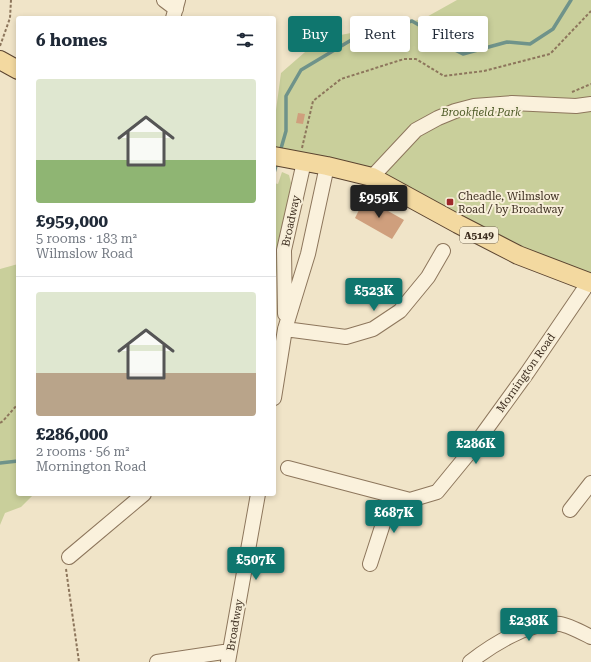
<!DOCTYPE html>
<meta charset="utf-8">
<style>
:root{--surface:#fff;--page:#f6f6f7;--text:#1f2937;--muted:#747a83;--line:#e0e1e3;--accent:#0f766e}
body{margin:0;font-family:"Roboto Serif",serif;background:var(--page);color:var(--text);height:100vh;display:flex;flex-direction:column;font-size:15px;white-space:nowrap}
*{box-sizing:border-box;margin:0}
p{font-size:13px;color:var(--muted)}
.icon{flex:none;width:22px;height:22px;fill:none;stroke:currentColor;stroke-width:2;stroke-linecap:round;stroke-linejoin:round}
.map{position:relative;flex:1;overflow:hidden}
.side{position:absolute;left:16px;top:16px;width:260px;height:480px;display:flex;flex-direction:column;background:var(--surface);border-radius:4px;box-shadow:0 2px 6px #0003}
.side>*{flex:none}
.hud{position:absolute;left:288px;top:16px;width:243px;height:36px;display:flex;gap:8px}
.price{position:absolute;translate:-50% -34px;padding:0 9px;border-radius:4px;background:var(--accent);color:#fff;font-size:13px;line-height:26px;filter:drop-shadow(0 1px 2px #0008)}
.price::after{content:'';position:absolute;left:50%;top:24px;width:12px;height:9px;margin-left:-6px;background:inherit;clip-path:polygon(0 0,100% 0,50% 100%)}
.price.active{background:#222;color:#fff}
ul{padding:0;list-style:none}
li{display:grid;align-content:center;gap:8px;height:212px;padding:0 20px}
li+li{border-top:1px solid var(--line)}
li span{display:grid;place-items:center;height:124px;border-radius:4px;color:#555}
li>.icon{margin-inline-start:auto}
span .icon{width:72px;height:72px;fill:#fffc;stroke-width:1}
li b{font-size:17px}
h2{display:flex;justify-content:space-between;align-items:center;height:48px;padding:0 20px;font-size:17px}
.pill{padding:0 14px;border-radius:4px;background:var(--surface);box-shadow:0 2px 6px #0003;font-size:14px;line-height:36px}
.pill.active{background:var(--accent);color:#fff}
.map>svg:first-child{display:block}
.green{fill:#c9cf9b}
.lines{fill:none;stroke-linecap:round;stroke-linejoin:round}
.stream{stroke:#6f938a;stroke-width:3.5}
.building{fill:#cf9f7d}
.minor-casing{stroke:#8d765c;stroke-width:16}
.major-casing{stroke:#5b4430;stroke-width:20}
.path{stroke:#8d765c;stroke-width:2;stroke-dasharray:3 2;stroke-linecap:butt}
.minor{stroke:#faf1dc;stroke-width:14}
.major{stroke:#f3d9a0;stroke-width:18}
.poi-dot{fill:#9e2a2b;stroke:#f7eed8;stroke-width:1.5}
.labels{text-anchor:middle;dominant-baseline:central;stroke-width:4;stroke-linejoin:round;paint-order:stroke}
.shield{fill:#f7eed8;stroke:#756857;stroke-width:1}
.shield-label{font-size:10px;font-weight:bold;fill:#3d2e20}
.park-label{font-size:11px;font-style:italic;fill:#4d5a26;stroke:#f7eed8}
.poi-label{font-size:11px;fill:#3d2e20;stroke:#f7eed8;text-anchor:start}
.street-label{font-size:11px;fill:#3d2e20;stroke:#f7eed8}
</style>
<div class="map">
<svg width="591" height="662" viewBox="0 0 591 662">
<rect width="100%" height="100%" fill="#f0e4c8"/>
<path class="green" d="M457 0H591V283L372 177 274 156V125L281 73 320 39 423 19Z
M282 172 289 175 291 183 276 277 274 278V183L278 184Z
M18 264V494H34L21 507 5 513 0 525V269Z"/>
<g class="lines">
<path class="stream" d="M280 152 286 131V96L301 70 358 36 412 21 424 28 435 40 463 54 507 42 530 44 553 29 571 0
M274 173 277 162
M0 463 18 461"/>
</g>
<path class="building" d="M298 113 305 114 303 124 296 123Z
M365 198 404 220 392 239 355 218Z"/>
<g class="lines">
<g class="minor-casing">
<path id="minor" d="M164 0 176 9
M173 18 178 0
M372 177 416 130 438 118 455 111 474 106 512 103 576 106 591 104
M285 314 284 250 304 162
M285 329 346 337 373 329 400 311 428 277 443 251
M274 398 285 329 308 254 327 166
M288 468 410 500 437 492 469 453 527 373 589 282
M570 510 591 483
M69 557 144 494
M370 564 392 496
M157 662 230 651
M228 662 258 494
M470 662C492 645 531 620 560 624 568 625 583 633 591 637"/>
</g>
<g class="major-casing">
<path id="major" d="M0 60 18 70
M274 156 327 166 372 177 458 224 518 255 591 283"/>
</g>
<path class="path" d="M0 46 10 18 11 0
M572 92 591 84
M302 148 313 101 341 79 404 59H416L444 76 484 71 550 54 591 11
M0 423 3 421 18 404
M66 569 79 662"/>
<use href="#minor" class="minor"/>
<use href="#major" class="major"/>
</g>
<rect class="poi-dot" x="446" y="198" width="8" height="8" rx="2"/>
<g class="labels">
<rect class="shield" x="460" y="227" width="38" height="16" rx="3"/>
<g class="shield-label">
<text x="479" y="235">A5149</text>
</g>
<g class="park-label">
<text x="481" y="112">Brookfield Park</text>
</g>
<g class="poi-label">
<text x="458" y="196">Cheadle, Wilmslow<tspan x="458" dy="13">Road / by Broadway</tspan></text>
</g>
<g class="street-label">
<text transform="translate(291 221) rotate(-78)">Broadway</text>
<text transform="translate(526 373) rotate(-55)">Mornington Road</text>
<text transform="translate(235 625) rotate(-80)">Broadway</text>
</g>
</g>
</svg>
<b class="price active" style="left:379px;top:219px">£959K</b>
<b class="price" style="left:374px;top:312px">£523K</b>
<b class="price" style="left:476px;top:465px">£286K</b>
<b class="price" style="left:394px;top:534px">£687K</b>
<b class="price" style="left:256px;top:581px">£507K</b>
<b class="price" style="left:529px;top:642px">£238K</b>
<div class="hud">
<a class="pill active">Buy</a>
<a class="pill">Rent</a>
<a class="pill">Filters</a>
</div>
<section class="side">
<h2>6 homes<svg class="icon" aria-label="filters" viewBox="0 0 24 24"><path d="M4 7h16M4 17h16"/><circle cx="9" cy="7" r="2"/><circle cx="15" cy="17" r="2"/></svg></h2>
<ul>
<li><span style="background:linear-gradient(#dfe7d0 65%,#8fb573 0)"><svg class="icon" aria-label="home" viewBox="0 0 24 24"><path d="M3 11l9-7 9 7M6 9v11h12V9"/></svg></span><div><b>£959,000</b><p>5 rooms · 183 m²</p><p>Wilmslow Road</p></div></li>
<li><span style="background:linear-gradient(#dfe7d0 65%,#b9a48a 0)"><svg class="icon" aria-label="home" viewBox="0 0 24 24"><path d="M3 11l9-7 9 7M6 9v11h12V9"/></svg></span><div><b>£286,000</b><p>2 rooms · 56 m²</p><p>Mornington Road</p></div></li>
</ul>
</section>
</div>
